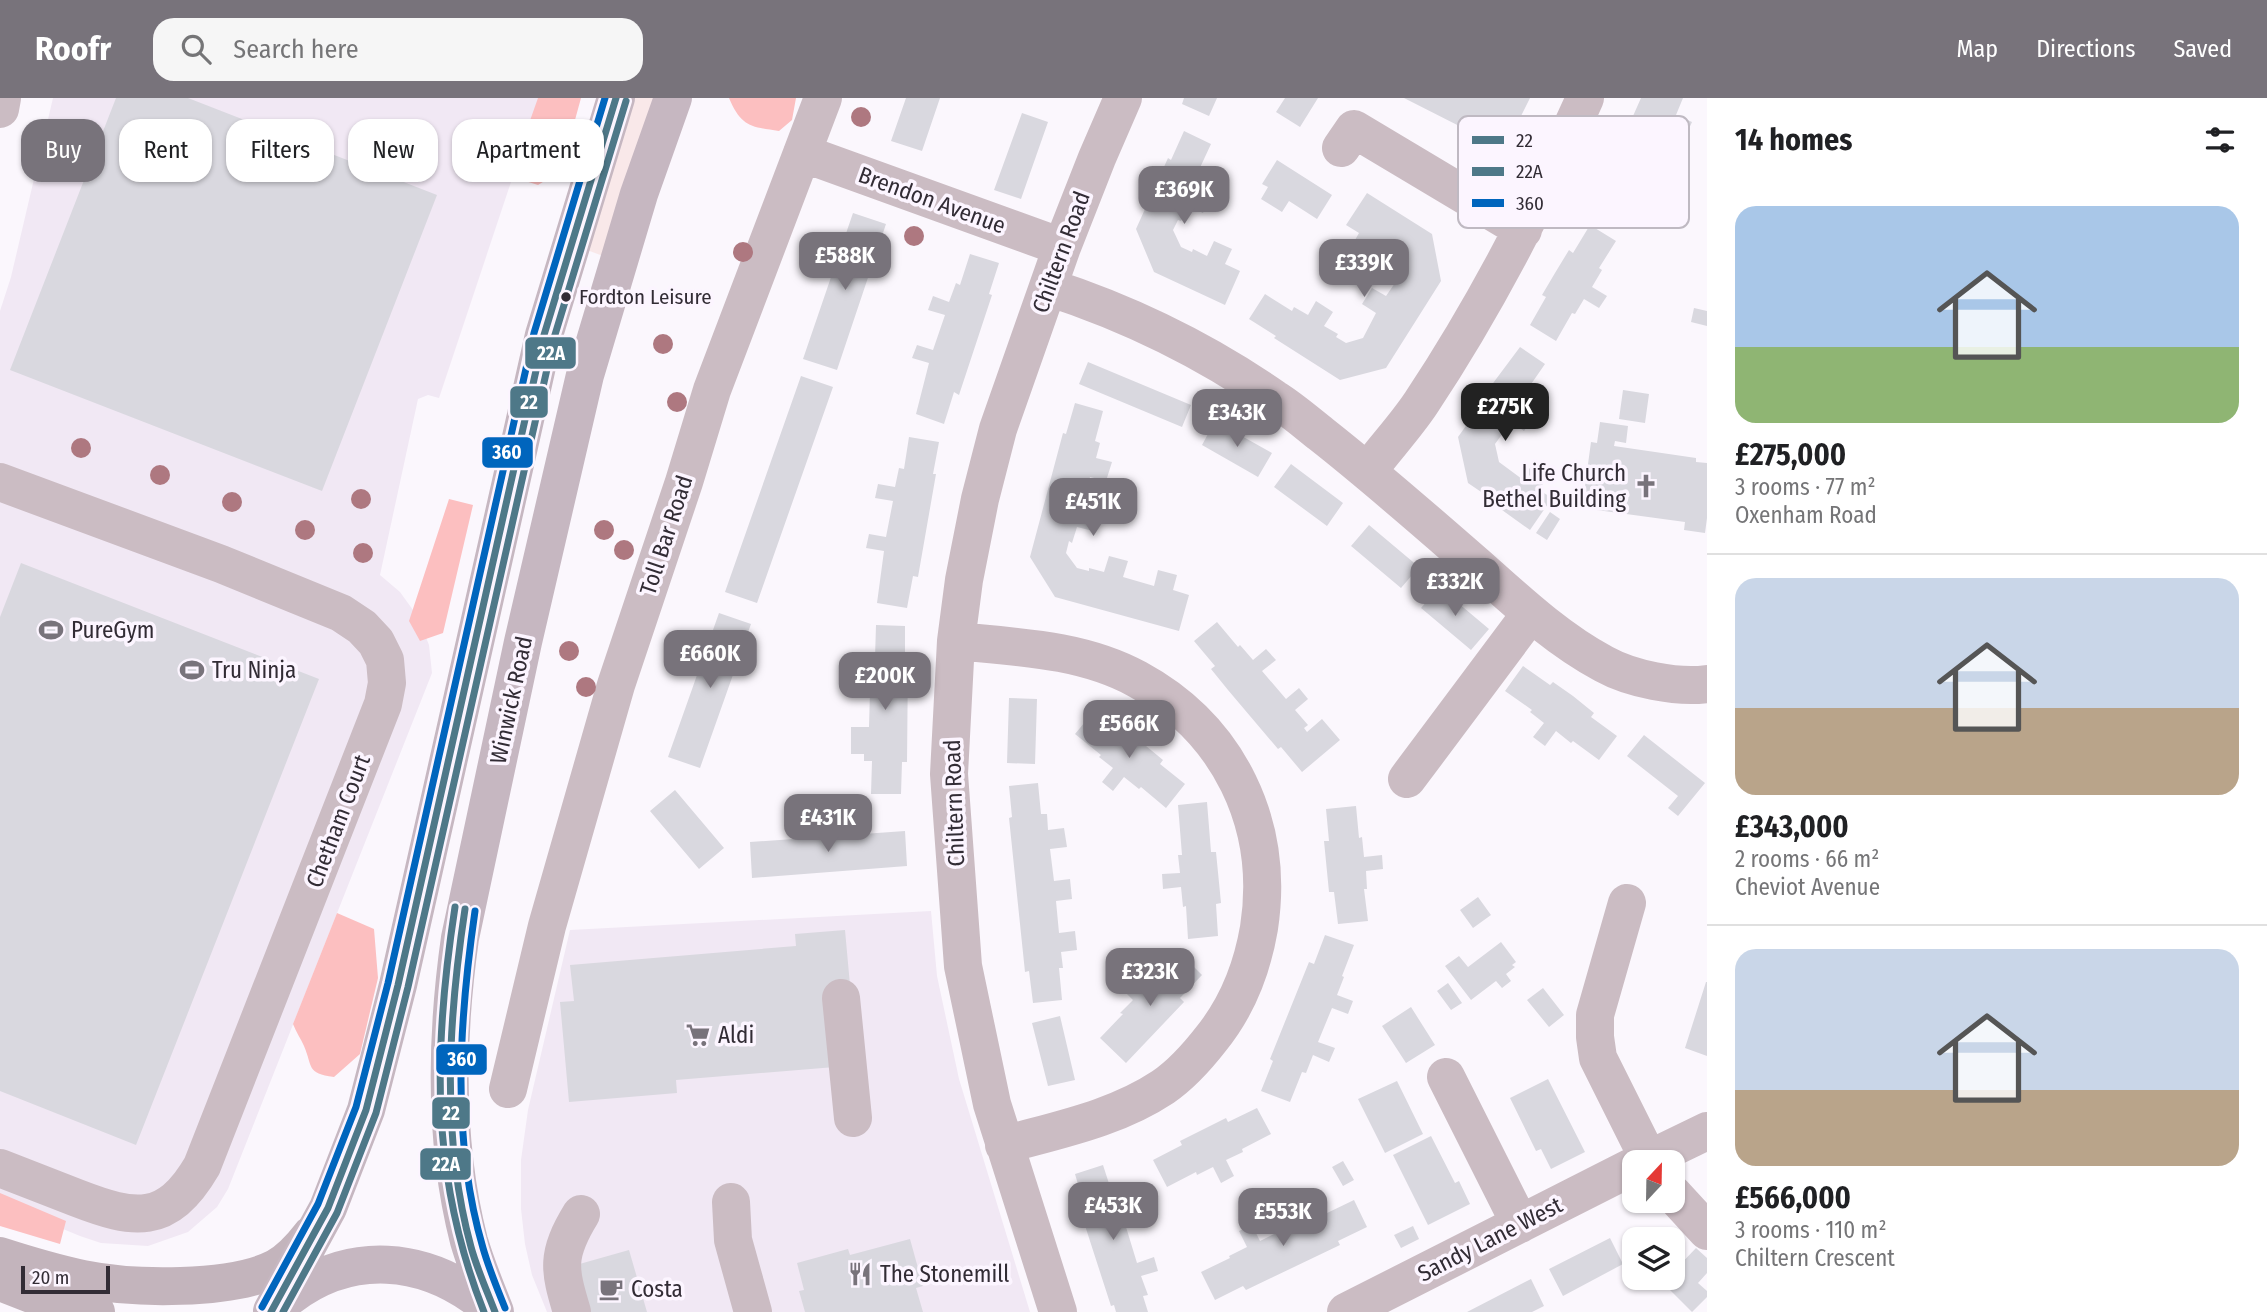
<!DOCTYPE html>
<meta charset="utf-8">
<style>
:root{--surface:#fff;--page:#f6f6f6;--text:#202124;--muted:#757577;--line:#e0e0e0;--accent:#78737b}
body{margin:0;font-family:"Fira Sans Condensed",sans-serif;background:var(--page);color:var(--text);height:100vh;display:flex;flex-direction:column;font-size:26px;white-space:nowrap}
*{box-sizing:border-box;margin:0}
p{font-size:23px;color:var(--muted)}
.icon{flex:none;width:38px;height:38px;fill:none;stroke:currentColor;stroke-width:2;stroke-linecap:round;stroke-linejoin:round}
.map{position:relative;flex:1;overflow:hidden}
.side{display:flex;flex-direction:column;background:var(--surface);width:560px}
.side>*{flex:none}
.hud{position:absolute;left:21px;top:21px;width:665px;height:63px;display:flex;gap:14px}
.needle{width:46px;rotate:22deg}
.buttons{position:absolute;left:1622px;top:1052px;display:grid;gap:14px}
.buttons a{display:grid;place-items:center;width:63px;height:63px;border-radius:14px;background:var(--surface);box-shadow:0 2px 5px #0004;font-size:35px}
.scale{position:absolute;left:21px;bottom:18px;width:89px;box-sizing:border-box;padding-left:7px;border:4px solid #322c35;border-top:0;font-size:19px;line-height:24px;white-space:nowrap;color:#322c35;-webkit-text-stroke:5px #fcf5ff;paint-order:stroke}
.price{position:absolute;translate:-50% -60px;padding:0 16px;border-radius:14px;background:var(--accent);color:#fff;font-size:23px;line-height:46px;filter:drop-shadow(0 2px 4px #0008)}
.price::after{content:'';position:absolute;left:50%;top:42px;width:21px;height:16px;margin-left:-10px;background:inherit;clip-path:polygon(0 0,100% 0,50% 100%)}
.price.selected{background:#222;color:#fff}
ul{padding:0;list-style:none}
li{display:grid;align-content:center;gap:14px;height:371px;padding:0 28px}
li+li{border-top:2px solid var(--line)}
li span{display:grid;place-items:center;height:217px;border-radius:21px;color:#555}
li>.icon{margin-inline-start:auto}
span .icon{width:126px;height:126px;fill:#fffc;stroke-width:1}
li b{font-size:30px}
h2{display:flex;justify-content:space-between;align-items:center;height:84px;padding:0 28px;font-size:30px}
.tag{padding:0 24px;border-radius:21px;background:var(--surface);box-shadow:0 2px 5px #0004;font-size:24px;line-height:63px}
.tag.selected{background:var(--accent);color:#fff}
header{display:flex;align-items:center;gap:42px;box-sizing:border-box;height:98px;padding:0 35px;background:var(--accent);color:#fff}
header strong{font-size:33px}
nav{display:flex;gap:38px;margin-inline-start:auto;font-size:24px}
.search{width:490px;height:63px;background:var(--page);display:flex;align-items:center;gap:18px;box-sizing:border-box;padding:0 24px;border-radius:21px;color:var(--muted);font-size:26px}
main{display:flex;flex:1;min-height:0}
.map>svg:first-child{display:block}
.built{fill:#f1e8f4}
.green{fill:#f9e8e9}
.forest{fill:#fcbfc0}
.building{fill:#d9d8df}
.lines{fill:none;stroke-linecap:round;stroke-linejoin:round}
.minor{stroke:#cbbcc3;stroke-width:38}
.major{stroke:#c3b4bc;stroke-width:38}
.highway{stroke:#c6b7c1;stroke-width:38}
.bus-1-casing{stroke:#fcf5ff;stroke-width:12}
.bus-2-casing{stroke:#fcf5ff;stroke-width:12}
.bus-3-casing{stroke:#fcf5ff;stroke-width:12}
.bus-1{stroke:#4e7888;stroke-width:7}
.bus-2{stroke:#4e7888;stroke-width:7}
.bus-3{stroke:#0065bd;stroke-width:7}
.tree{fill:#ae7880}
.bus-dot{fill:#322c35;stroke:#fcf5ff;stroke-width:2.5}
.labels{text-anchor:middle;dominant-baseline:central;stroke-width:7;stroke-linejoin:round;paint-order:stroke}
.bus-label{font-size:21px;fill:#322c35;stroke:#fcf5ff;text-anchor:start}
.street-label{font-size:23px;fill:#322c35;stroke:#fcf5ff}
.poi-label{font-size:23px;fill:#322c35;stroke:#fcf5ff;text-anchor:start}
.key{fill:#fcf5ff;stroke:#bfb9c2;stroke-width:2}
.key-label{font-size:19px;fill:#322c35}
.line-badge{stroke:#fcf5ff;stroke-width:2.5}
.badge-label{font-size:19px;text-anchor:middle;font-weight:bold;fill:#fff}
</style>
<header>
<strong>Roofr</strong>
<div class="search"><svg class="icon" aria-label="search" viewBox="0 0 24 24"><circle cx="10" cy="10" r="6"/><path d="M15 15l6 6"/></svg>Search here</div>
<nav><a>Map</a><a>Directions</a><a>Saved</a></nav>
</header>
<main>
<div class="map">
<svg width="1707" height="1214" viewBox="0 0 1707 1214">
<rect width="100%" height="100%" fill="#fbf7fd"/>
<path class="built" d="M53 0H539L439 300 428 297 418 301 380 477 400 494 418 519 429 547 432 575 228 1091 217 1109 188 1134 148 1148 101 1145 80 1138 0 1105V213L11 179Z
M931 813 937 878 959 981 1030 1214H547L532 1177 525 1146 521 1111V1062L528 1012 570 832Z"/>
<path class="green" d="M633 0H655L603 158 587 152Z"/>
<path class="forest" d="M538 0H581L561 73 538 87 519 81 516 62Z
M729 0H796L792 22 779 33C750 29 741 28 729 0Z
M449 401 473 407 443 535 420 543 409 523Z
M337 815 374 831 378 880 360 956 334 979C306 975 313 969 304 948 301 941 296 934 293 926Z
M0 1095 66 1123 60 1146 0 1128Z"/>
<path class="building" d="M116 0H188L437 97 322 393 10 272Z
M906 0H940L922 53 891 43Z
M1184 0H1217L1209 18 1182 6Z
M1285 0H1318L1300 29 1276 14Z
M1404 0H1530L1520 20 1475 36Z
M1641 0H1683L1676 17 1692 24 1686 37 1670 30 1655 64 1671 71 1666 84 1649 77 1641 95 1637 93 1624 122 1597 110 1609 81 1606 79Z
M1022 15 1048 24 1021 101 994 92Z
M1184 33 1211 46 1198 74 1202 76 1196 90 1211 97 1203 115 1188 108 1181 123 1178 122 1173 132 1181 149 1192 154 1193 151 1207 158 1214 143 1232 151 1225 166 1240 173 1225 207 1154 174 1136 131 1168 60 1171 62Z
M1277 62 1332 97 1317 121 1289 103 1282 114 1261 101 1268 89 1262 86Z
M1367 95 1432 136 1441 183 1386 270 1340 282 1274 240 1276 238 1249 221 1265 196 1292 213 1294 209 1308 217 1316 203 1333 214 1324 228 1338 236 1336 239 1346 245 1363 240 1376 215 1362 206 1372 190 1386 198 1395 185 1397 186 1404 176 1402 157 1392 151 1390 154 1376 146 1367 159 1351 149 1359 135 1346 127Z
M853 115 886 126 837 272 803 261Z
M1590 127 1616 143 1599 170 1602 172 1592 189 1607 198 1599 210 1584 201 1575 216 1572 215 1556 243 1530 227 1546 199 1542 197 1555 175 1569 152 1573 155Z
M970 156 999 165 989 196 992 197 959 297 954 294 944 326 916 316 929 265 912 260 917 247 933 252 945 217 928 212 933 198 949 204 956 185 960 187Z
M1694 210 1707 213V228L1691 224Z
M1520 249 1545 266 1527 292 1531 295 1522 308 1535 317 1524 333 1511 324 1495 346 1499 364 1522 381 1532 367 1548 378 1539 392 1552 400 1530 432 1488 402 1490 400 1468 385 1458 339 1473 318 1470 316Z
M1088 264 1191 307 1182 329 1079 286Z
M801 278 833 289 757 505 725 494Z
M1623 292 1649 296 1645 325 1619 321Z
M1075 305 1103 313 1095 343 1100 345 1096 360 1112 364 1106 383 1090 379 1082 410 1098 414 1093 433 1077 429 1072 445 1069 443 1066 455 1077 470 1089 473V470L1104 474 1109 458 1128 463 1123 479 1154 488 1158 472 1177 477 1173 492 1189 497 1179 533 1055 499 1030 459 1063 335 1066 336Z
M1215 323 1272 355 1258 379 1202 347Z
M1600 324 1628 328 1626 345 1615 343 1614 348 1696 360V364L1707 365V420L1705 435 1684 432 1685 424 1582 410 1591 344 1597 345Z
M909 339 939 344 933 376H936L918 479 913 478 907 510 877 505 884 453 866 450 869 436 886 439 893 403 875 400 878 386 895 389 899 370 904 371Z
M1291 366 1343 405 1327 428 1274 389Z
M1550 414 1560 421 1547 442 1536 435Z
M1369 427 1419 469 1401 490 1351 448Z
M21 465 319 581 136 1047 0 993V519Z
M1439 489 1489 531 1471 552 1421 510Z
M719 515 751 526 700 670 668 659Z
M1217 524 1238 549 1240 547 1253 562 1266 551 1276 562 1262 573 1286 601 1299 590 1308 601 1295 612 1308 627 1304 630 1307 634 1322 621 1340 642 1302 674 1281 649 1278 651 1228 592 1211 571 1215 568 1194 543Z
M876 527 905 528V560H908L907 664H902L901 696H871L872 663H864V656H851V629H869L870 593H852V579H870V559L875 560Z
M1523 568 1550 587 1553 584 1573 598 1594 615 1591 619 1617 638 1599 662 1573 643 1571 645 1556 633 1545 648 1533 639 1544 625 1530 614 1532 612 1505 593Z
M1009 600 1037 601 1035 666 1007 665Z
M1094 613 1119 633 1123 629 1163 662 1160 666 1185 686 1166 710 1141 689 1139 691 1124 679 1113 693 1102 684 1113 670 1099 659 1101 657 1075 636Z
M1644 637 1705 685 1678 718 1668 710 1678 698 1627 658Z
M1038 685 1041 716H1047L1048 732 1064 730 1067 749 1050 751 1054 783 1070 781 1072 801 1056 803 1059 835 1075 833 1077 852 1061 854 1063 870H1059L1062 902 1033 905 1029 873 1025 874 1009 720 1012 719 1009 688Z
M675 692 724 750 699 771 650 713Z
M1207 704 1211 754H1216L1221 805 1216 806 1218 838 1188 841 1186 808 1183 809 1181 789 1163 791 1162 776 1180 775 1178 757H1182L1178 707Z
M1356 708 1359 740 1362 739 1364 759 1382 757 1383 771 1366 773 1367 791H1364L1368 823 1338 826 1334 794H1329L1324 743H1329L1326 711Z
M905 733 907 768 752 780 750 744Z
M1478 799 1491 817 1473 830 1460 812Z
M845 832 850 887 835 969 676 982 677 995 569 1004 560 904 574 903 570 867 796 848 795 836Z
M1325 837 1354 847 1342 878 1344 879 1337 897 1353 903 1348 916 1332 910 1318 944 1335 950 1329 964 1313 957 1306 975 1302 974 1290 1004 1261 993 1273 963 1270 961 1309 864 1314 866Z
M1501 844 1516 864 1512 867 1515 869 1506 876 1511 883 1502 890 1496 883 1471 902 1445 868 1459 858 1468 869Z
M1181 856 1202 877 1180 900 1184 904 1126 965 1100 940 1123 916 1120 915 1133 902 1120 889 1130 879 1143 891 1156 877 1158 879Z
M1706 884H1707V958L1685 950Z
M1448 885 1462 905 1451 912 1437 893Z
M1543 890 1564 917 1549 929 1527 902Z
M1411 909 1435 947 1406 965 1382 928Z
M1060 918 1075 982 1048 988 1032 925Z
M1548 981 1585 1054 1551 1071 1541 1051 1536 1053 1510 1000Z
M1397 983 1423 1036 1385 1055 1358 1001Z
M1257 1010 1271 1036 1242 1051 1243 1054 1226 1062 1234 1078 1221 1085 1213 1069 1197 1077 1196 1074 1167 1089 1153 1062 1182 1047 1180 1043 1226 1020 1228 1024Z
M1431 1038 1455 1085 1459 1083 1470 1106 1428 1127 1393 1057Z
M1343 1063 1354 1082 1343 1088 1332 1069Z
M1103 1067 1113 1098 1116 1097 1122 1116 1138 1111 1143 1124 1126 1129 1137 1165 1154 1159 1158 1173 1141 1178 1148 1197 1143 1198 1148 1214H1116L1114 1207 1111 1208 1079 1109 1084 1107 1075 1076Z
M1354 1102 1367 1129 1338 1143 1340 1147 1246 1192 1243 1188 1215 1202 1201 1174 1230 1160 1229 1158 1247 1149 1239 1133 1252 1127 1260 1143 1292 1127 1285 1111 1298 1105 1305 1121 1323 1112 1325 1116Z
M1413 1128 1419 1141 1401 1150 1394 1137Z
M1610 1140 1623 1166 1563 1198 1549 1171Z
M910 1141 923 1188 916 1190 923 1214H805L799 1193 804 1192 797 1165 848 1151 850 1157Z
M1696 1150 1707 1160V1175L1698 1185 1707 1193V1199L1692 1214 1663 1185 1668 1180H1673V1174Z
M629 1152 647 1214H590L576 1167Z
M1531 1181 1544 1208 1532 1214H1467Z"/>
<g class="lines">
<path class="minor" d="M0 11 2 0
M1341 50 1354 31 1523 132
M802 55 1062 149
M1048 189C1128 215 1206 253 1275 301 1291 311 1306 324 1321 336 1377 380 1430 427 1483 473 1521 507 1559 542 1604 566 1631 581 1677 590 1707 586
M1368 373C1385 350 1405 329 1421 305 1485 209 1538 106 1585 0
M0 384 221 466 341 515 362 529 376 544 385 562 387 585 383 606 202 1068C167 1128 134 1122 77 1100 51 1090 26 1080 0 1070
M956 543C1017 549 1082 551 1137 581 1229 631 1275 726 1259 830 1252 871 1237 909 1211 941 1197 959 1182 976 1163 989 1115 1021 1057 1032 1004 1047
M1407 681 1531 515
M1627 805 1595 917V939L1598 960 1650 1064
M841 900 853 1020
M1446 979 1520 1126
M508 991 547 828 616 587 684 384 712 292 823 0
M1643 1064 1707 1033
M1673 1096 1707 1133
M731 1104 733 1142 753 1214
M572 1214C559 1171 556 1157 581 1116
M1058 1214 992 1006 963 868 949 676 956 543 964 482 980 401 998 331 1062 149 1097 60 1123 0
M1346 1214 1634 1068"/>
<path class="major" d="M0 1158C28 1167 55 1175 83 1181 132 1191 231 1193 276 1170 290 1162 301 1150 311 1137
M0 1184 44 1201 96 1214"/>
<path class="highway" d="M278 1208C346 1148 429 1156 494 1214
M272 1213 328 1110 366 1012 398 887 544 237 616 0
M495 1214C486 1191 476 1167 469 1143 444 1046 446 939 460 840L523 544 585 277 639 96 673 0"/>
<g class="bus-1-casing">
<path id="bus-1" d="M465 811C448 923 441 1039 471 1149 477 1171 487 1193 495 1214
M271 1214 328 1110 366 1012 398 887 544 237 616 0"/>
</g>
<g class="bus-2-casing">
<path id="bus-2" d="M455 809C433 952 430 1078 484 1214
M283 1214 337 1115 376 1015 408 889 554 240 626 3"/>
</g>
<g class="bus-3-casing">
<path id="bus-3" d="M475 813C459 924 451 1041 483 1150 489 1171 497 1190 505 1210
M262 1209 318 1106 356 1009 388 885 534 235 605 0"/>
</g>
<use href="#bus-1" class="bus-1"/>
<use href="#bus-2" class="bus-2"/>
<use href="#bus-3" class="bus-3"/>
</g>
<g class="tree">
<circle cx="861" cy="19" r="10"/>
<circle cx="914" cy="138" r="10"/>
<circle cx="743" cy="154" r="10"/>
<circle cx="663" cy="246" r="10"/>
<circle cx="677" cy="304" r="10"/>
<circle cx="81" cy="350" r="10"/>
<circle cx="160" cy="377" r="10"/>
<circle cx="361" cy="401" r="10"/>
<circle cx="232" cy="404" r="10"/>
<circle cx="305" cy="432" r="10"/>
<circle cx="604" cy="432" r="10"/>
<circle cx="624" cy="452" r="10"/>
<circle cx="363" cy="455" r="10"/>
<circle cx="569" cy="553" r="10"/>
<circle cx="586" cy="589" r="10"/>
</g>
<defs>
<g id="church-bare" transform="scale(1.89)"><path d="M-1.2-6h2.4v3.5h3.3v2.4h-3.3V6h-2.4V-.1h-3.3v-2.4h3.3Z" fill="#78737b" stroke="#fcf5ff" stroke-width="2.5" paint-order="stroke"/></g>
<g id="stadium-bare" transform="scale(1.89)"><path d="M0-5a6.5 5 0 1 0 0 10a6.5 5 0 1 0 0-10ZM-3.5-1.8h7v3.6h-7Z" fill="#78737b" stroke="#fcf5ff" stroke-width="2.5" paint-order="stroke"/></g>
<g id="supermarket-bare" transform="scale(1.89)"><path d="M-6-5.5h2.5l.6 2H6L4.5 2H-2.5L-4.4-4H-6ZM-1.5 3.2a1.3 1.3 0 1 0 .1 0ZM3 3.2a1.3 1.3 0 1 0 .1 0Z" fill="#78737b" stroke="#fcf5ff" stroke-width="2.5" paint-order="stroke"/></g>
<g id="restaurant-bare" transform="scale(1.89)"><path d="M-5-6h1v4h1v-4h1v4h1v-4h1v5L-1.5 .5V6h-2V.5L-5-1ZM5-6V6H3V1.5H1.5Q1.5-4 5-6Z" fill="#78737b" stroke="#fcf5ff" stroke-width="2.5" paint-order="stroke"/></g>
<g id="cafe-bare" transform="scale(1.89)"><path d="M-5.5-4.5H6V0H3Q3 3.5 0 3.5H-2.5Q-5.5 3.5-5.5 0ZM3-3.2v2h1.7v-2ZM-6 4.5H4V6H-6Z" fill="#78737b" stroke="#fcf5ff" stroke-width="2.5" paint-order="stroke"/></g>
</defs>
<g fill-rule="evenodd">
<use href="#church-bare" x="1646" y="388"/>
<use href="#stadium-bare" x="51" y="532"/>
<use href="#stadium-bare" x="192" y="572"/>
<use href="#supermarket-bare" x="698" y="937"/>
<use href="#restaurant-bare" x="860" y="1176"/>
<use href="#cafe-bare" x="611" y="1191"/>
</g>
<circle class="bus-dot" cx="566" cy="199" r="6"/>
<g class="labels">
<g class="bus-label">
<text x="579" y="199">Fordton Leisure</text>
</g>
<g class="street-label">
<text transform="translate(932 102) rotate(20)">Brendon Avenue</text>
<text transform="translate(1061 154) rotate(-70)">Chiltern Road</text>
<text transform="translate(666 437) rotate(-72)">Toll Bar Road</text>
<text transform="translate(511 602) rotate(-78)">Winwick Road</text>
<text transform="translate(954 705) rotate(-92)">Chiltern Road</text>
<text transform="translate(338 723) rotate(-69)">Chetham Court</text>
<text transform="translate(1490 1141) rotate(-27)">Sandy Lane West</text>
</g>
<g class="poi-label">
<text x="1626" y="375" text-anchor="end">Life Church<tspan x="1626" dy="26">Bethel Building</tspan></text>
<text x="71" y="532">PureGym</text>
<text x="212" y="572">Tru Ninja</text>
<text x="718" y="937">Aldi</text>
<text x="880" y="1176">The Stonemill</text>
<text x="631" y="1191">Costa</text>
</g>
</g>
<rect x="1458" y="18" width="231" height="112" rx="10" class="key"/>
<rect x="1472" y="38" width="32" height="8" fill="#4e7888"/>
<rect x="1472" y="69" width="32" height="9" fill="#4e7888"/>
<rect x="1472" y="101" width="32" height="8" fill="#0065bd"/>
<g class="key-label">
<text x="1516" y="49">22</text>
<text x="1516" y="80">22A</text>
<text x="1516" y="112">360</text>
</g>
<g class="line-badge">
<rect x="524" y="238" width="53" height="34" rx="7" fill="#4e7888"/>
<rect x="509" y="287" width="40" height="34" rx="7" fill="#4e7888"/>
<rect x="481" y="338" width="53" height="33" rx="7" fill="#0065bd"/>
<rect x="435" y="945" width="53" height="33" rx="7" fill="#0065bd"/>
<rect x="431" y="998" width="40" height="34" rx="7" fill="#4e7888"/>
<rect x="419" y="1049" width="53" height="34" rx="7" fill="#4e7888"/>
</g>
<g class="badge-label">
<text x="551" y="262">22A</text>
<text x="529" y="311">22</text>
<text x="507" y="361">360</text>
<text x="462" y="968">360</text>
<text x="451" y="1022">22</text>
<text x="446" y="1073">22A</text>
</g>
</svg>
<div class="buttons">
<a><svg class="needle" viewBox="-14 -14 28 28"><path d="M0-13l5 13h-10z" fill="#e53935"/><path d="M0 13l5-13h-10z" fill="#757577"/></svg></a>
<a><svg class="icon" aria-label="layers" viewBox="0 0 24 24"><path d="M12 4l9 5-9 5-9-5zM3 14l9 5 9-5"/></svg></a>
</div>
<div class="scale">20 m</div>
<b class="price" style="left:1184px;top:128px">£369K</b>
<b class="price" style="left:845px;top:194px">£588K</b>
<b class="price" style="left:1364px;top:201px">£339K</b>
<b class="price selected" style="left:1505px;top:345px">£275K</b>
<b class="price" style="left:1237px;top:351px">£343K</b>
<b class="price" style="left:1093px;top:440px">£451K</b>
<b class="price" style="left:1455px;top:520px">£332K</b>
<b class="price" style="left:710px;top:592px">£660K</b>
<b class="price" style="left:885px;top:614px">£200K</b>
<b class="price" style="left:1129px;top:662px">£566K</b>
<b class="price" style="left:828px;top:756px">£431K</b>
<b class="price" style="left:1150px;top:910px">£323K</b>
<b class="price" style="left:1113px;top:1144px">£453K</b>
<b class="price" style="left:1283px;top:1150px">£553K</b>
<div class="hud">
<a class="tag selected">Buy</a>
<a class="tag">Rent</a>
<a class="tag">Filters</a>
<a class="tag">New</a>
<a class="tag">Apartment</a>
</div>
</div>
<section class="side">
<h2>14 homes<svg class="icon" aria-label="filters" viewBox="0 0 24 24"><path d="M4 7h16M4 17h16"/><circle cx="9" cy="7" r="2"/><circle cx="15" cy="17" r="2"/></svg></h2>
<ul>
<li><span style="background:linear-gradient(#a9c7e8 65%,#8fb573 0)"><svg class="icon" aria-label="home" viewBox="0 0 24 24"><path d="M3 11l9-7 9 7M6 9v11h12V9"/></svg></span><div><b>£275,000</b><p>3 rooms · 77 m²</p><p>Oxenham Road</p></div></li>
<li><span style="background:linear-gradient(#c9d6e8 60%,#b9a48a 0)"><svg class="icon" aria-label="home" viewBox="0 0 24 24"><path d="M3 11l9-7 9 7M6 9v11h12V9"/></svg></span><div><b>£343,000</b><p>2 rooms · 66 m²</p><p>Cheviot Avenue</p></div></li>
<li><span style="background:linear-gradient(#c9d6e8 65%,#b9a48a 0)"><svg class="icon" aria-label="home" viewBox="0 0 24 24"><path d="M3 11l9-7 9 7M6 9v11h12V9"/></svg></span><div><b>£566,000</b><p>3 rooms · 110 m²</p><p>Chiltern Crescent</p></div></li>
</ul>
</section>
</main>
